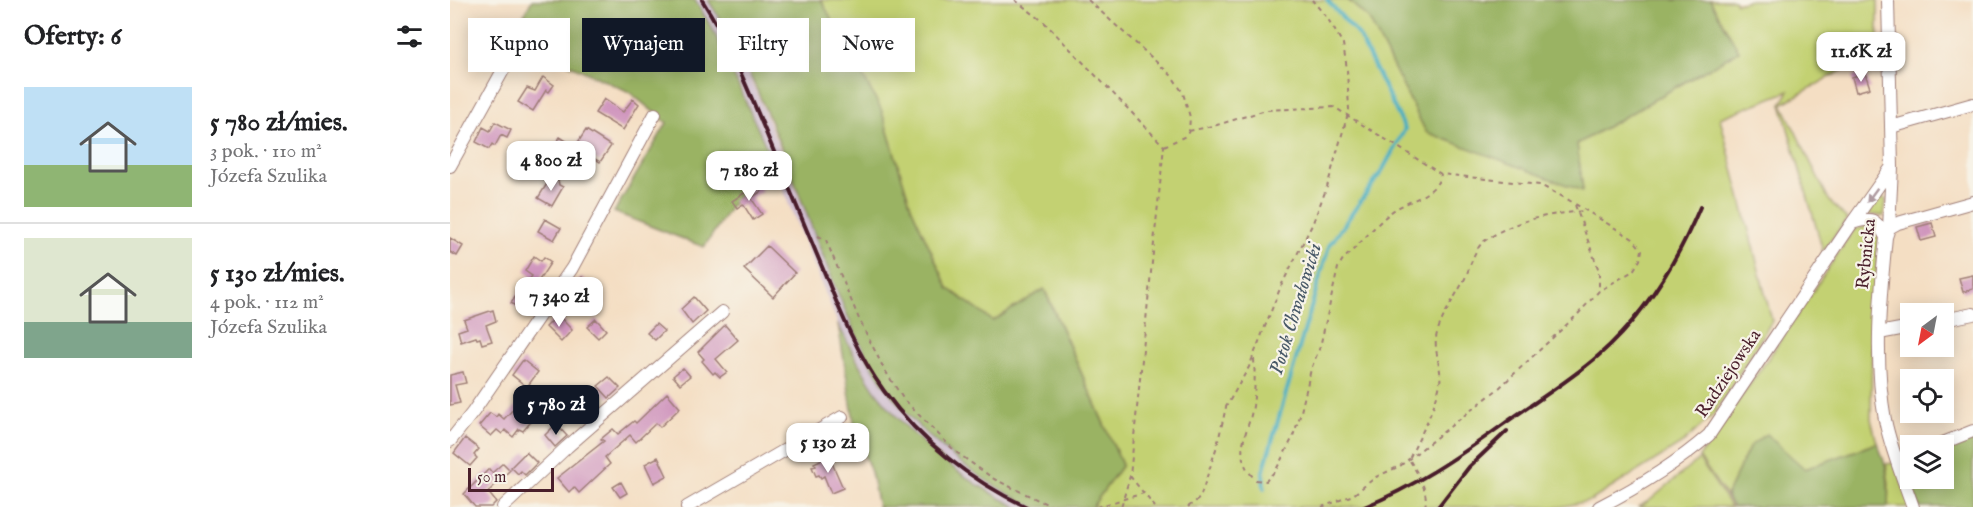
<!DOCTYPE html>
<html lang="pl">
<meta charset="utf-8">
<style>
:root{--surface:#fff;--page:#f6f6f6;--text:#202124;--muted:#757577;--line:#e0e0e0;--accent:#111827}
body{margin:0;font-family:"IM FELL English",serif;background:var(--page);color:var(--text);height:100vh;display:flex;flex-direction:column;font-size:22px;white-space:nowrap}
*{box-sizing:border-box;margin:0}
p{font-size:20px;color:var(--muted)}
.icon{flex:none;width:33px;height:33px;fill:none;stroke:currentColor;stroke-width:2;stroke-linecap:round;stroke-linejoin:round}
.map{position:relative;flex:1;overflow:hidden}
.details{display:flex;flex-direction:column;background:var(--surface);width:450px}
.details>*{flex:none}
.hud{position:absolute;left:18px;top:18px;width:570px;height:54px;display:flex;gap:12px}
.needle{width:39px;rotate:212deg}
.controls{position:absolute;left:1450px;top:303px;display:grid;gap:12px}
.controls a{display:grid;place-items:center;width:54px;height:54px;border-radius:0px;background:var(--surface);box-shadow:0 3px 15px #0003;font-size:30px}
.scale{position:absolute;left:18px;bottom:15px;width:86px;box-sizing:border-box;padding-left:6px;border:3px solid #4a1f2b;border-top:0;font-size:16px;line-height:21px;white-space:nowrap;color:#4a1f2b;-webkit-text-stroke:4px #f7f3e8;paint-order:stroke}
.price{position:absolute;translate:-50% -51px;padding:0 14px;border-radius:12px;background:#fff;color:#222;font-size:20px;line-height:39px;filter:drop-shadow(0 2px 3px #0008)}
.price::after{content:'';position:absolute;left:50%;top:36px;width:18px;height:14px;margin-left:-9px;background:inherit;clip-path:polygon(0 0,100% 0,50% 100%)}
.price.on{background:var(--accent);color:#fff}
ul{padding:0;list-style:none}
li{display:flex;align-items:center;gap:18px;height:150px;padding:0 24px}
li+li{border-top:2px solid var(--line)}
li span{display:grid;place-items:center;flex:none;width:168px;height:120px;border-radius:0px;color:#555}
li>.icon{margin-inline-start:auto}
span .icon{width:72px;height:72px;fill:#fffc;stroke-width:1}
li b{font-size:26px}
h2{display:flex;justify-content:space-between;align-items:center;height:72px;padding:0 24px;font-size:26px}
.chip{padding:0 21px;border-radius:0px;background:var(--surface);box-shadow:0 3px 15px #0003;font-size:21px;line-height:54px}
.chip.on{background:var(--accent);color:#fff}
main{display:flex;flex:1;min-height:0}
.map>svg:first-child{display:block}
.industrial{fill:#cfbdd0}
.green{fill:#c3d172;stroke:#86784e;stroke-width:1.5}
.forest{fill:#9ab364;stroke:#726948;stroke-width:1.5}
.lines{fill:none;stroke-linecap:round;stroke-linejoin:round}
.stream{stroke:#42adc1;stroke-width:4}
.building{fill:#d096be}
.minor-casing{stroke:#9f7e77;stroke-width:14}
.path{stroke:#9f7e77;stroke-width:2;stroke-dasharray:4.5 4.5;stroke-linecap:butt}
.minor{stroke:#fff;stroke-width:12}
.rail{stroke:#4a1f2b;stroke-width:4}
.oneway{fill:#ae9aa0}
.labels{text-anchor:middle;dominant-baseline:central;stroke-width:4.5;stroke-linejoin:round;paint-order:stroke}
.street-label{font-size:18px;fill:#4a1f2b;stroke:#f7f3e8}
.water-label{font-size:20px;font-style:italic;fill:#475867;stroke:#f7f3e8}
</style>
<main>
<section class="details">
<h2>Oferty: 6<svg class="icon" aria-label="filters" viewBox="0 0 24 24"><path d="M4 7h16M4 17h16"/><circle cx="9" cy="7" r="2"/><circle cx="15" cy="17" r="2"/></svg></h2>
<ul>
<li><span style="background:linear-gradient(#bfe0f5 65%,#8fb573 0)"><svg class="icon" aria-label="home" viewBox="0 0 24 24"><path d="M3 11l9-7 9 7M6 9v11h12V9"/></svg></span><div><b>5 780 zł/mies.</b><p>3 pok. · 110 m²</p><p>Józefa Szulika</p></div></li>
<li><span style="background:linear-gradient(#dfe7d0 70%,#7fa58c 0)"><svg class="icon" aria-label="home" viewBox="0 0 24 24"><path d="M3 11l9-7 9 7M6 9v11h12V9"/></svg></span><div><b>5 130 zł/mies.</b><p>4 pok. · 112 m²</p><p>Józefa Szulika</p></div></li>
</ul>
</section>
<div class="map">
<svg width="1523" height="507" viewBox="0 0 1523 507">
<rect width="100%" height="100%" fill="#f7f3e8"/>
<filter id="ink" filterUnits="userSpaceOnUse"><feTurbulence type="fractalNoise" baseFrequency=".0167" numOctaves="2"/><feDisplacementMap in="SourceGraphic" scale="12" xChannelSelector="R" yChannelSelector="G"/><feConvolveMatrix kernelMatrix="1 2 1 2 8 2 1 2 1" color-interpolation-filters="sRGB"/></filter>
<filter id="wash" filterUnits="userSpaceOnUse"><feTurbulence type="fractalNoise" baseFrequency=".008" numOctaves="4" result="noise"/><feDisplacementMap in="SourceGraphic" scale="24" xChannelSelector="R" yChannelSelector="G"/><feGaussianBlur stdDeviation="1.35" result="paint"/><feColorMatrix in="noise" values="0 0 0 0 0 0 0 0 0 0 0 0 0 0 0 0 0 1.4 0 .05"/><feComposite in="paint" operator="in"/></filter>
<g filter="url(#wash)">
<rect width="100%" height="100%" fill="#f4dec3"/>
<path class="industrial" d="M245 0H258L280 33 313 108 395 311 422 366 451 406 537 481 587 507H567L541 494 503 467 457 428 426 392 388 324 293 93 263 30Z"/>
<path class="green" d="M371 0H898L919 19 976 132 1133 190 1127 144 1289 51 1260 0H1284L1286 3 1301 0H1428V50L1332 104 1379 200 1397 219 1373 251 1331 104 1339 91 1270 118 1322 321 1264 414 1234 442 1142 500 1110 507H642L672 465 595 290 543 321 498 288 461 207 431 109Z
M1432 197 1436 200 1434 216 1417 214 1424 202Z
M1419 226 1429 237 1422 331 1421 419 1427 443 1355 469 1300 446 1276 496 1249 457 1324 350 1404 229Z
M1249 459 1281 507H1188L1199 501Z
M1453 462 1470 507H1438L1439 483 1436 464Z"/>
<path class="forest" d="M82 0H245L263 30 318 151 254 247 164 212 217 123 179 92 62 38Z
M258 0H371L431 109 461 207 498 288 543 321 594 289 672 465 642 507C625 507 604 507 587 507 576 505 538 482 528 475 487 447 445 408 421 364 403 331 389 296 375 261 340 173 310 79 258 0Z
M898 0H1260L1289 51 1127 144 1133 191 976 132 919 19Z
M388 324C400 347 412 372 427 393 464 441 513 480 567 507H428L421 472 406 434Z
M1316 434 1355 469 1427 443C1438 467 1439 481 1438 507H1283L1276 496 1300 446Z
M1523 436V507H1470L1453 462 1461 459V478H1494V446Z"/>
<g class="lines">
<path class="stream" d="M814 488 813 472 879 246 932 171 955 129 909 36 877 0"/>
</g>
<g id="blocks">
<path class="building" d="M77 45 91 52 86 62 72 55Z
M1415 73 1420 88 1406 92 1402 77Z
M93 77 104 85 99 92 96 90 83 111 68 102 77 88 85 91Z
M154 99 173 112 183 99 189 104 173 130 145 113Z
M45 122 61 130 57 138 51 135 45 146 42 144 39 149 26 142 33 127 40 131Z
M136 130 161 146 150 162 125 147Z
M110 137 127 148 122 156 105 145Z
M100 179 104 181 108 180 109 185 113 187 102 206 88 198Z
M308 184 312 191 301 198 312 214 303 220 293 204 287 208 282 201Z
M95 219 111 228 104 240 88 231Z
M1482 223 1486 237 1471 241 1467 227Z
M0 238 13 246 7 256 0 252Z
M317 246 345 273 323 297 294 269Z
M84 256 91 261 94 257 101 262 86 285 79 280 82 276 75 271Z
M1523 275V289L1513 292 1509 278Z
M132 277 143 289 128 304 116 292Z
M71 289 84 298 75 312 61 303Z
M244 297 256 311 242 324 231 309Z
M43 310 46 321 36 325 42 341 32 344 30 338 27 339 26 337 11 342 8 331 17 328 14 320Z
M108 315 122 330 111 342 96 327Z
M146 319 156 330 148 338 137 327Z
M206 324 214 331 205 340 197 333Z
M275 325 288 340 266 359 277 372 270 377 265 372 263 374 252 361 254 359 248 352Z
M73 360 88 372 77 387 62 375Z
M233 368 240 376 230 384 223 376Z
M13 372 16 383 5 385 10 403 0 405V375Z
M159 377 170 388 159 398 148 386Z
M217 393 230 408 210 427 206 423 186 442 180 435 155 457 160 464 129 493 124 487 119 492 107 478 154 441 151 439 163 429 168 434 184 421 186 423Z
M85 397 93 403 91 405 93 408 73 431 69 429 63 437 55 430 52 434 47 430 41 436 29 426 40 413 46 417 48 414 54 419 69 403 76 408Z
M106 424 117 436 105 447 95 435Z
M15 438 29 449 24 455 27 458 20 466 4 453Z
M76 452 87 463 75 475 71 471 68 474 61 467Z
M379 456 393 488 381 493 374 476 371 478 369 475 366 476 362 467 366 466 364 463Z
M208 457 217 476 204 483 195 464Z
M53 463 60 470 38 492 46 502 41 507H25L14 494 39 469 42 473Z
M171 482 177 493 170 497 163 487Z"/>
</g>
</g>
<g filter="url(#ink)">
<use href="#blocks" fill-opacity="0" stroke="#9f7e77" stroke-width="1.5"/>
<g class="lines">
<g class="minor-casing">
<path id="minor" d="M1438 0 1442 167 1439 228 1436 237C1430 298 1424 359 1435 420 1441 449 1453 479 1463 507
M1441 127 1523 104
M0 166 67 45
M1402 223C1421 217 1426 218 1436 237
M1439 228 1448 223 1523 202
M1494 320 1523 314
M1429 333 1461 327
M0 441 23 412 122 268 205 114
M1485 446 1523 431
M1447 460 1461 454
M53 507 117 447 272 312
M237 507 392 417
M1149 507C1188 487 1226 464 1259 435L1402 223 1441 168"/>
</g>
<path class="path" d="M565 0 594 22 714 146 680 476 671 507
M638 0 722 76 733 93 740 117 739 131 736 136 714 146
M739 131 767 125 816 110 884 107 991 174 1090 185 1117 199 1183 239 1192 250 1190 260 1183 271 1149 291 1128 314 1048 389 950 466 926 477 903 495 872 507
M1125 205 1149 271V291
M368 236 376 240 409 319 434 369 454 400 506 452 544 479 601 506 610 507
M804 359C805 375 805 391 803 406 798 435 780 455 806 480L816 481 826 470 842 439 850 416 861 369 870 347 888 268 893 259C910 245 923 227 940 213 954 201 987 196 991 174
M680 476 705 507
M647 507 694 493
M738 507 750 498 767 446 776 407 799 367 831 286 862 225 877 187 899 110 897 69 893 44 878 19 862 0
M975 507C979 490 967 473 959 459 970 436 983 413 989 388 994 371 984 355 986 338 988 323 1004 298 1012 284 1020 271 1021 255 1032 243 1036 239 1043 236 1047 233 1076 217 1104 214 1135 211"/>
<use href="#minor" class="minor"/>
<path class="rail" d="M252 0C279 42 298 89 317 135 336 181 355 227 375 274 391 314 408 355 434 391 470 441 521 481 577 507
M914 507C964 487 1008 457 1051 426 1083 403 1118 382 1148 356 1195 315 1226 264 1250 207
M988 507 1019 467 1057 431"/>
</g>
<defs><path id="oneway-solid" d="M-6-.8H1V-3.2L6.5 0L1 3.2V.8H-6Z" transform="scale(1.5)"/></defs>
<use class="oneway" href="#oneway-solid" transform="translate(1422 195) rotate(126)"/>
</g>
<g class="labels">
<g class="street-label">
<text transform="translate(1417 254) rotate(-84)">Rybnicka</text>
<text transform="translate(1279 374) rotate(-56)">Radziejowska</text>
</g>
<g class="water-label">
<text transform="translate(846 309) rotate(-73)">Potok Chwałowicki</text>
</g>
</g>
</svg>
<div class="controls">
<a><svg class="needle" viewBox="-14 -14 28 28"><path d="M0-13l5 13h-10z" fill="#e53935"/><path d="M0 13l5-13h-10z" fill="#757577"/></svg></a>
<a><svg class="icon" aria-label="locate" viewBox="0 0 24 24"><circle cx="12" cy="12" r="6"/><path d="M12 2v4M12 18v4M2 12h4M18 12h4"/></svg></a>
<a><svg class="icon" aria-label="layers" viewBox="0 0 24 24"><path d="M12 4l9 5-9 5-9-5zM3 14l9 5 9-5"/></svg></a>
</div>
<div class="scale">50 m</div>
<b class="price" style="left:1411px;top:83px">11.6K zł</b>
<b class="price" style="left:101px;top:192px">4 800 zł</b>
<b class="price" style="left:299px;top:202px">7 180 zł</b>
<b class="price" style="left:109px;top:328px">7 340 zł</b>
<b class="price on" style="left:106px;top:436px">5 780 zł</b>
<b class="price" style="left:378px;top:474px">5 130 zł</b>
<div class="hud">
<a class="chip">Kupno</a>
<a class="chip on">Wynajem</a>
<a class="chip">Filtry</a>
<a class="chip">Nowe</a>
</div>
</div>
</main>
